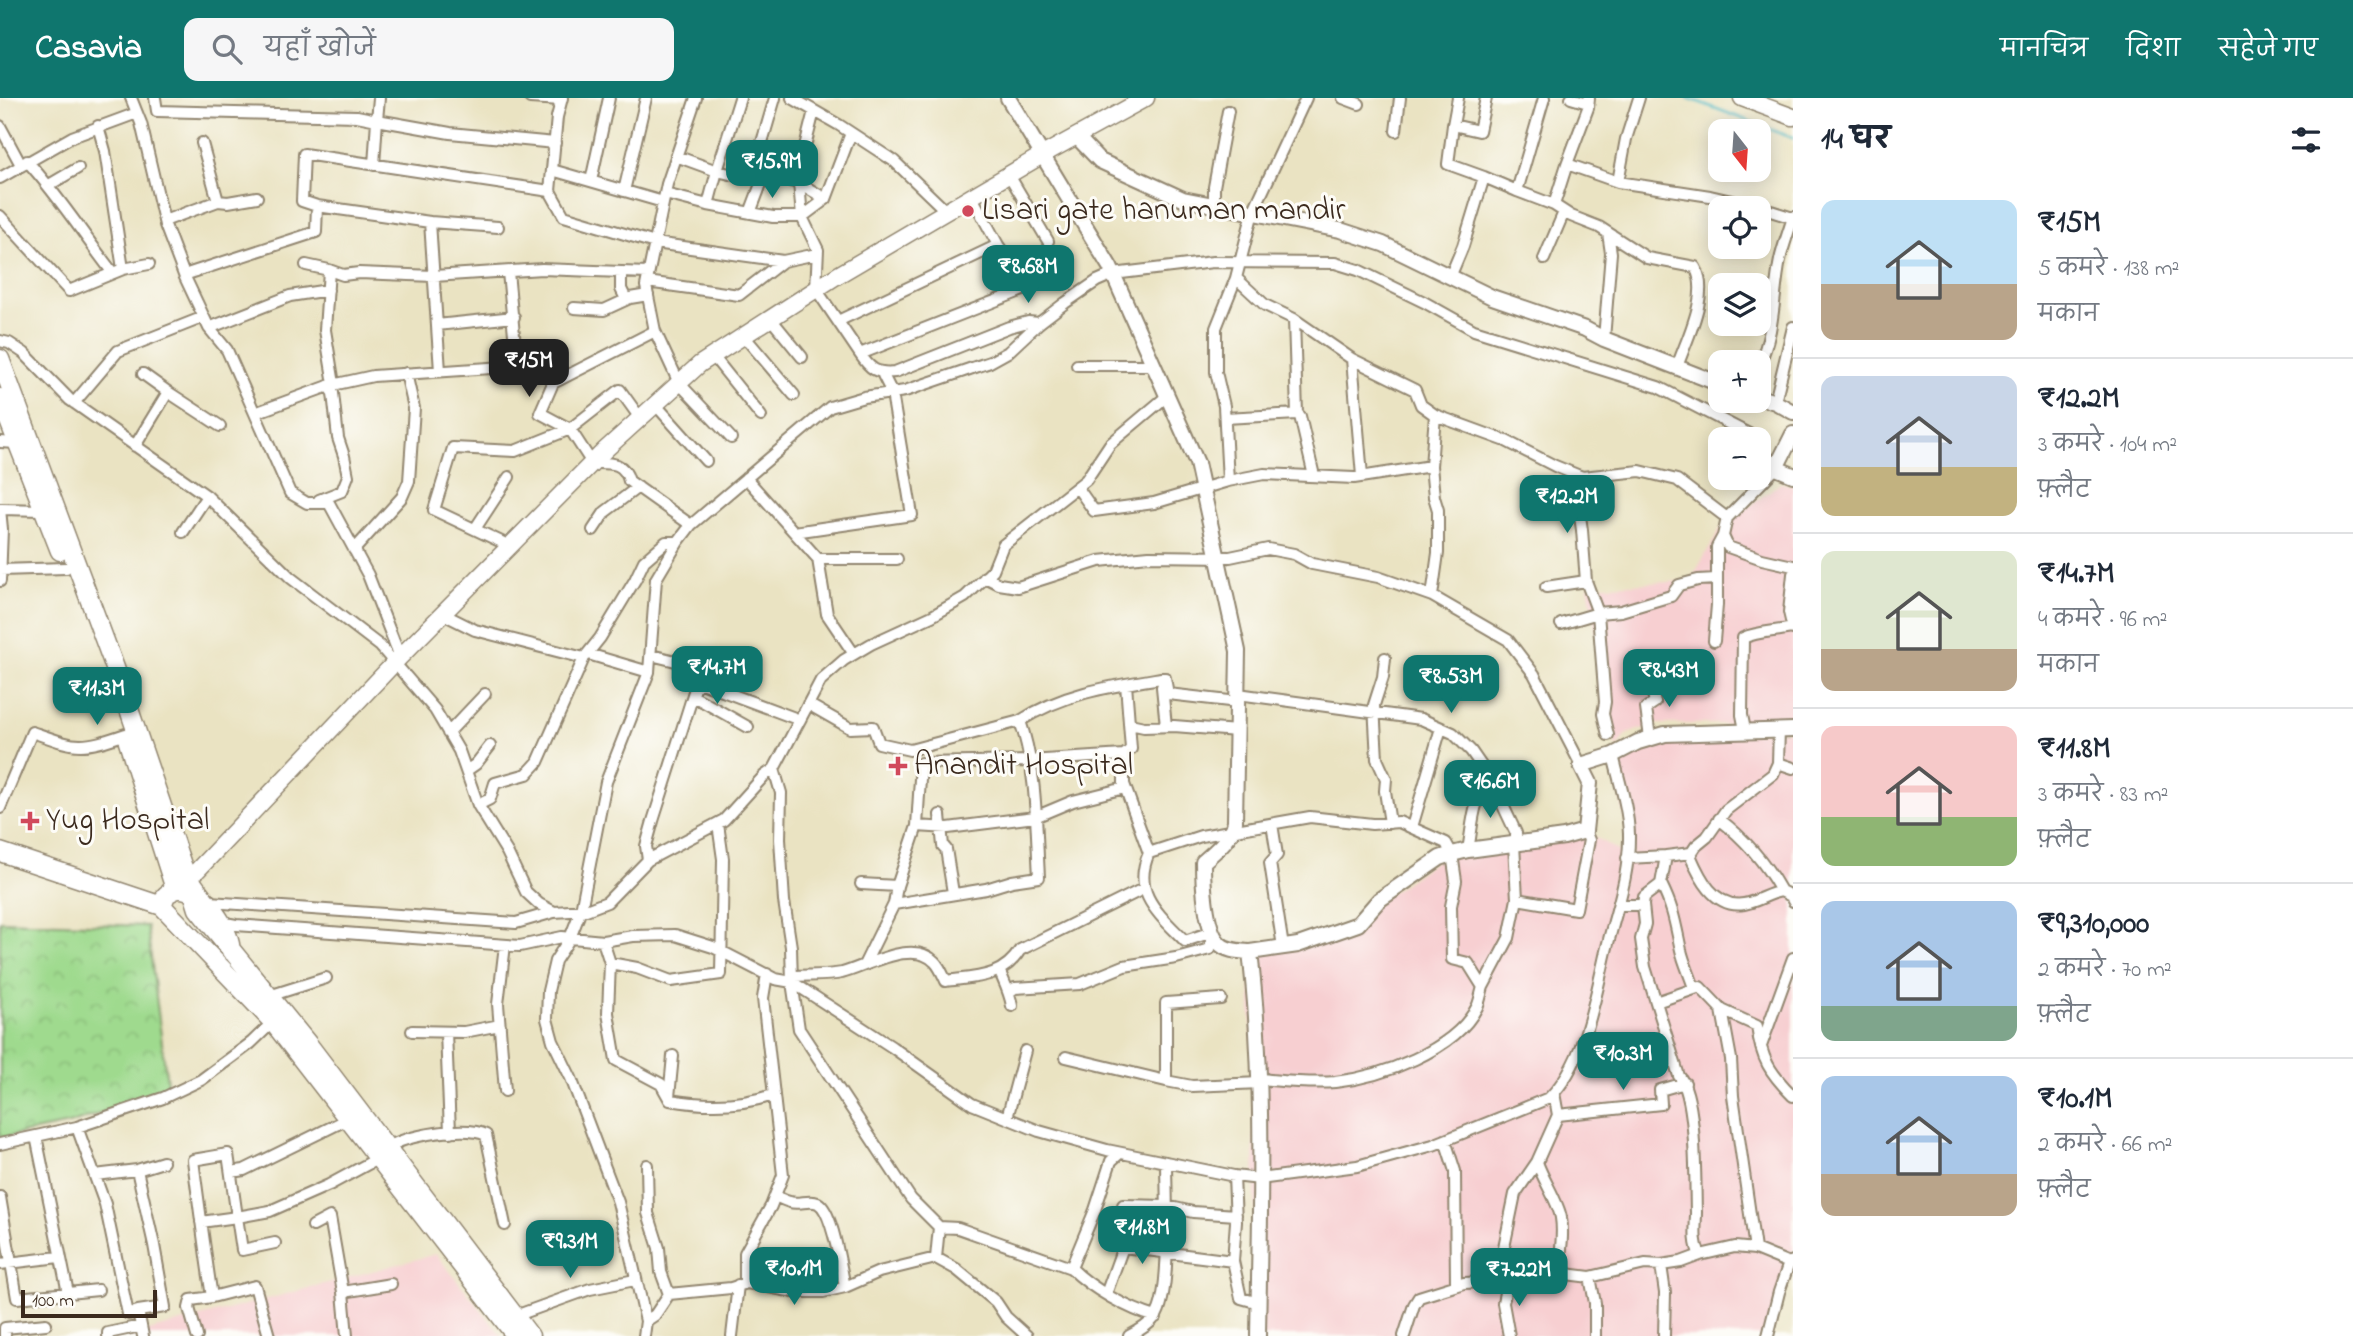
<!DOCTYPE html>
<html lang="hi">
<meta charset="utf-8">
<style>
:root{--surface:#fff;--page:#f6f6f7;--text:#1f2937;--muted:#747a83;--line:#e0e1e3;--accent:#0f766e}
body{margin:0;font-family:"Indie Flower","Playpen Sans Deva",sans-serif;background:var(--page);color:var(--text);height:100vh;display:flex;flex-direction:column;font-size:26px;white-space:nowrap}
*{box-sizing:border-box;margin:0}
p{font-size:23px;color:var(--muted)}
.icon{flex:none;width:38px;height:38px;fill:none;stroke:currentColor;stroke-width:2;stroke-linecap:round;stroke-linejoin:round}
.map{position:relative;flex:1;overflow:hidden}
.panel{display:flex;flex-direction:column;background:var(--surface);width:560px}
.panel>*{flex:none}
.needle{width:46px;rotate:163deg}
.tools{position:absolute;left:1708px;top:21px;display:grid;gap:14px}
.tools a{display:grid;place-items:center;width:63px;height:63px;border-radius:14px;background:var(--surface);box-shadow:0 4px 18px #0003;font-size:35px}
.scale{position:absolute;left:21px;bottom:18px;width:136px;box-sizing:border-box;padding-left:7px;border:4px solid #3b2a1e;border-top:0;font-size:19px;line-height:24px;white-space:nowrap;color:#3b2a1e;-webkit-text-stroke:5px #fdfcf7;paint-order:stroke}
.price{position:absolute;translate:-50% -60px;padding:0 16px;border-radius:14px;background:var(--accent);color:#fff;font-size:23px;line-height:46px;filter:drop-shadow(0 2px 4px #0008)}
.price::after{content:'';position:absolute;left:50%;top:42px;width:21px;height:16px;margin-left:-10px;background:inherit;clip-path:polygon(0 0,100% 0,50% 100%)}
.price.on{background:#222;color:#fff}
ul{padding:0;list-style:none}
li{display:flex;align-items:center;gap:21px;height:175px;padding:0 28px}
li+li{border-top:2px solid var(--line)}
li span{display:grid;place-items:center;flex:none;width:196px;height:140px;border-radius:14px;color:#555}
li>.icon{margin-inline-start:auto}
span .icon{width:84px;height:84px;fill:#fffc;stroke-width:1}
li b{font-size:30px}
h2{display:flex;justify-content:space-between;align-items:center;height:84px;padding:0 28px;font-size:30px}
header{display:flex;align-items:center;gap:42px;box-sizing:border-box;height:98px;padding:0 35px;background:var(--accent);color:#fff}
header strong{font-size:33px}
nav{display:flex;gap:38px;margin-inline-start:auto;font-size:24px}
.search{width:490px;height:63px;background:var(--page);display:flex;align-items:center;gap:18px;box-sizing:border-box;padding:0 24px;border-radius:14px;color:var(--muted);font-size:26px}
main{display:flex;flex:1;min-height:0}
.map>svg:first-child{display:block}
.built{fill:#f7cfd1}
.park{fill:url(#park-crowns);stroke:#6d8256;stroke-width:2}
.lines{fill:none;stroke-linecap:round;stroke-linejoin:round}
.stream{stroke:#4bb9c3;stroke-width:2.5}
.minor-casing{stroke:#928670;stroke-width:14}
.tertiary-casing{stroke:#928670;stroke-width:18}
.secondary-casing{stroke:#928670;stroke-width:19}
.primary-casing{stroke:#928670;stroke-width:21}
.minor{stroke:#fff;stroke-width:10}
.tertiary{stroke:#fff;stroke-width:14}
.secondary{stroke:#fff;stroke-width:16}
.primary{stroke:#fff;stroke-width:18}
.poi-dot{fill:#d1495b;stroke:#fdfcf7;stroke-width:2.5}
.labels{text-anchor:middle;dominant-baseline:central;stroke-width:6;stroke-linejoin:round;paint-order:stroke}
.poi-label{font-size:32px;fill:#3b2a1e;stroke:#fdfcf7;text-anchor:start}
</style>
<header>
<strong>Casavia</strong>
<div class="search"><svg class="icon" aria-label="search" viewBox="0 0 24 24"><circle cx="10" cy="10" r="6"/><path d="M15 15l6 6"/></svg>यहाँ खोजें</div>
<nav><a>मानचित्र</a><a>दिशा</a><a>सहेजे गए</a></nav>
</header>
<main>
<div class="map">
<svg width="1793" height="1238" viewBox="0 0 1793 1238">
<defs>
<pattern id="park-crowns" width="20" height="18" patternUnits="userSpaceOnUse" patternTransform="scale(1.75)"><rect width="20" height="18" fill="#9fda8e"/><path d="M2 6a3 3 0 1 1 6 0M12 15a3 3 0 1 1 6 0" fill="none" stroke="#8abb7a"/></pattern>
</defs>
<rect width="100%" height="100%" fill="#fdfcf7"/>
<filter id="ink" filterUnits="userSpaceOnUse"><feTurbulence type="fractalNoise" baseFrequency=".0143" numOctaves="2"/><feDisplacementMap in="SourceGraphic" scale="14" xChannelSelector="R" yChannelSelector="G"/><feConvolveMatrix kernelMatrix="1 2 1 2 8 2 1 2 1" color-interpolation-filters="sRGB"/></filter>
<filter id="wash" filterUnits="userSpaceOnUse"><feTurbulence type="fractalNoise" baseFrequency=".00686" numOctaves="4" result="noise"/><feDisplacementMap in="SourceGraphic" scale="28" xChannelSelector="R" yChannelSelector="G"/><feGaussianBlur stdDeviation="1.57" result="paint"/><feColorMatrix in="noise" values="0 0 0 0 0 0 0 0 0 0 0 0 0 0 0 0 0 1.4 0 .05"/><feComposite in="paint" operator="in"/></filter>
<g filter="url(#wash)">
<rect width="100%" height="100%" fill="#eae3c2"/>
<path class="built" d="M1780 385 1793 387V626H1655L1627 636 1616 650 1588 488 1690 483 1721 430Z
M1793 632V1159L1771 1238H1258L1250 854 1336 834 1440 760 1585 733 1627 758 1633 757 1615 674 1638 644Z
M436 1156 502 1238H129Z"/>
<path class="park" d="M0 823 147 828 168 992 69 1026 0 1040Z"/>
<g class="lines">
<path class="stream" d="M1688 0 1793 40"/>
</g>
</g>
<g filter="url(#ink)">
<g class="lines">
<g class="minor-casing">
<path id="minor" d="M131 0 141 25 165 127 184 177 209 230 227 252 290 395 307 405H329L368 477 400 559
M155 0 157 13 357 18 377 22 374 67
M379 0 377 22 450 35 555 45
M530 0 561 2
M562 0 557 19 550 93 564 118 655 145 783 163 739 197 647 184
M696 0 667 86 646 188 655 233 679 285 731 340
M792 0 839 27 894 63 947 114
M1343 0 1359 6
M1544 0 1517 93 1554 107
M1571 0 1588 5
M1639 0 1626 41 1618 84 1710 98 1758 109 1793 120
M1453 27 1458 0
M0 28 21 67
M98 28 105 53 123 171
M1396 33 1400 0
M676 58 717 73 740 0
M27 63C59 98 84 138 113 175
M1567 66 1588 10 1589 0
M552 72 663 104
M753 75 775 0
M1009 77 1048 143
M1484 79 1448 66 1453 27 1479 33 1486 0
M0 80 72 39 137 15
M591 83 609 0
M796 84 814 13
M1618 84 1567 66 1554 107 1571 118 1599 129 1647 160 1695 169C1711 196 1686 242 1677 269
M799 85 802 119 818 152 816 191 860 256 1028 190 998 147 838 223
M49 87 78 70
M624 93 646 0
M665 96 708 107 717 73 734 77 753 75 799 85 826 101 851 35
M972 99 998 147
M218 103 228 104 257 99
M708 107 773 119H802L826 101
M317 108 430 124
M1214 108V89L1228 13
M750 115 764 78
M0 118 69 193 123 171 149 166
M164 123 218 103 202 45
M1544 161 1564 114
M783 163 817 156
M329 172 343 177 359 175 434 178 542 171 648 175
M508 174 517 268
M621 174V191L626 201
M184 177 316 134 317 108 302 103 304 56 550 93
M1450 179 1463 148 1484 79 1517 93
M1236 180 1265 207 1294 221 1352 261 1415 292 1421 307 1435 317 1506 343 1555 368 1582 379 1640 373 1677 382 1727 420 1776 370 1759 348
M574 210 604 212 630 200 648 197
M771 221 802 259
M1294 221 1297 316 1300 318 1314 378
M437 227 514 219
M209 230 290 198 328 192
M744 238 794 297
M1604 241 1611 155 1608 135
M0 243 9 245 24 255 70 302 207 398 291 480 380 548 435 612 459 653 478 707 507 754 526 794 539 806 554 814
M860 256C870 271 876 276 895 274L1009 229 1028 224 1039 225
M713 258 761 318
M1352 261 1362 378
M1759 266C1775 234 1773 196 1780 162 1783 148 1789 133 1793 119
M1077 267H1153
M440 273 430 124 498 129
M143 276 168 294
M1775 304 1793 229
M74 305 118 253 204 219
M655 306 706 363
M255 315 334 286 325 232 329 172 306 167
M640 320 620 292 570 331 540 315 553 285 655 233
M1225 320 1297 316
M0 344 17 345
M135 348 168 294 220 328
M746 380 818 461 827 516 854 556
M1228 383 1224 308 1216 274V230L1236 180 1253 114 1306 0
M1077 389 1094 413 1154 405 1228 383 1264 376 1354 380 1431 368
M319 402 342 393 348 378 344 358 338 340 333 295 328 288 373 278 549 266 553 285
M0 411 2 431 0 483
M1 411 43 412
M1727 420 1723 438 1728 449 1762 461 1793 468
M475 431 509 379
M593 432 605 414 638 389
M183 434 207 398
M794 434 912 417 892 295 882 275
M510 448 434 412 453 350 515 353 570 331 592 365C610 365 624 363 629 383L691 427
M354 452 402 399 409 383 414 310 406 275
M818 461H897
M0 472 66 470
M1793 476 1789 514 1793 531
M985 479 999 486 1018 489 1099 463 1149 458 1230 459 1268 451 1294 456 1312 466 1378 479 1432 498 1508 542 1534 576 1581 667
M1586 483 1598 515 1621 513 1671 498 1679 487 1698 482 1716 481
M1546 489 1586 483 1582 432 1574 376
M1432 498 1438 455V412L1434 399 1431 368 1435 317
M443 516 475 532 584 560
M1561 526 1598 515 1605 604 1603 616 1608 637
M1714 543 1717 507V449L1723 438
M588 556 649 574
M651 557 688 566 685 579 800 622
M1385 560 1383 579 1374 607 1377 661 1386 681 1385 693 1390 725
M1162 589 1166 628
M1238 596 1421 621 1453 635 1471 653 1491 682 1516 735V746H1514L1517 801 1509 840 1483 889
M693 598 748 629
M808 606 850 630 873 629 879 645 910 652 1020 623C1063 595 1112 588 1161 580H1165L1168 596 1238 604
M1130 626 1144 629 1174 628 1237 633
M1779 631 1778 665 1773 676 1726 712 1707 739 1696 748 1690 757C1699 778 1714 811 1744 806 1756 804 1768 796 1781 793L1791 798 1793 803
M1745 632 1742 617 1743 540C1758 533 1775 534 1792 530
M448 635 485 596
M1650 640 1646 610 1655 604 1650 586
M1778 665 1793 670
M774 671 781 695 780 741 784 803 791 849 792 884 799 931 911 1101 939 1129 958 1130 1071 1170 1095 1112 1111 1063 1120 1055
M466 673 476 666 490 648
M478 707 490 701 495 685 527 676 538 664 584 560 600 540 635 482 644 463 666 444H678
M0 710 32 634C78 650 79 652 126 636
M940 717 943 748 946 751 953 795
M1719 721C1744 740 1766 766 1781 793
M1272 726 1277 757 1270 765 1283 849
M917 728 921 665 1029 663 1124 657
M1412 729 1441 630
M1468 752C1473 727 1472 699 1491 682
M1149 755 1201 738 1310 719 1372 726 1399 724 1446 745 1452 756 1456 783 1451 808 1452 861 1468 865 1483 889C1481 895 1480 903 1477 909 1455 953 1380 979 1335 984 1310 986 1284 983 1260 981
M1627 760 1666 758
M648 762 646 748 653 723 697 584
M861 786 897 788
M1661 786C1674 812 1675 825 1681 852 1684 865 1690 877 1694 890
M1517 801 1576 811 1589 742 1585 733
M209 804 516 825 554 814 586 812 607 804 648 762 724 722 764 678 774 671 821 582 844 562 871 546 932 518 965 499 993 472 1003 447 1086 382 1110 346 1167 298
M894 806 986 791 1012 783 1039 779C1036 728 1037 672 1020 623
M1619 807H1643L1644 799 1661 786 1666 758 1691 755
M1643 807 1645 826 1641 841 1645 869 1679 978C1697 998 1695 1084 1696 1114 1696 1128 1693 1143 1700 1157
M220 824 236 827 520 848 562 839 603 843 633 838 675 837 713 849 775 881 792 884 892 949 972 1006 1039 1033 1107 1052 1234 1078 1260 1081 1357 1068 1433 1047 1549 1000C1583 967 1594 906 1604 862 1613 820 1630 780 1629 736 1628 709 1619 683 1613 657
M603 843 610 865 608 915 616 962 661 986 670 1002C704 1008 740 1008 773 997
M610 865 637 870 671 883 721 876 723 761 718 726
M864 867 894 806 897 788 917 728 948 730 1035 719 1073 703 1125 690
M999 872C1004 884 1010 895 1012 908
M793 878C809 877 827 878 842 875 866 869 913 840 935 864 940 869 943 877 946 883 976 879 1003 880 1020 852L1143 791
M1009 894 1015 890 1080 886 1124 868 1176 860 1210 851 1212 834 1185 843C1159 816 1131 795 1149 755L1124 686V657L1131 651 1126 586
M269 898 326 880
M1221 901 1166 905V983L1192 988 1260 985
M1656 904 1700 889 1722 912 1757 928C1761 961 1770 975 1793 998
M1722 912 1731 961 1733 998 1755 1151
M412 933 464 934 500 927
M446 934 450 1034
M1761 948 1793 860
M1066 959 1166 983
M505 993 498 906 505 847
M669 999 673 958
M1558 1017 1661 1006 1660 992 1685 985
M1007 1020 1025 953
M77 1029 105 1106 128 1216 138 1213 143 1238
M36 1038 68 1195 98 1192
M1445 1042 1455 1073 1456 1187
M0 1046 77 1029 163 1000 201 982 251 945 276 921
M387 1050C406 1037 466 1027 486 1037L505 1127
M1537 1064C1543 1082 1559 1105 1561 1120 1564 1138 1560 1157 1558 1175
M647 1067 648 1115 659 1150 661 1174 669 1196
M137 1072 163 1064
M231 1074 244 1072 348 1021
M95 1077 137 1072 154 1147 165 1209 138 1213
M1234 1078 1236 1124 1233 1163 1241 1200 1259 1205
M775 1098C780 1100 785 1103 790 1104 799 1107 809 1101 818 1105 833 1113 841 1172 845 1189
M0 1099 17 1200 68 1195
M1123 1107 1166 1108 1193 1114 1236 1117
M313 1128 330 1119 343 1194 347 1238
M275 1145 242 1152 237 1119 270 1113 329 1087 377 1061
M1123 1149 1233 1163
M936 1160 939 1129
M0 1166 59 1159
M1661 1167 1665 1195 1664 1238
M1071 1170C1092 1191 1128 1211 1156 1219
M1590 1179 1595 1205V1238
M1497 1183 1515 1096 1537 1064 1558 1017 1554 995
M1507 1184 1503 1205 1509 1238
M745 1185V1155L771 1108 783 1077 763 900 767 876
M343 1194 391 1186
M1106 1196 1123 1149 1122 1121
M212 1199 255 1188 269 1238
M515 1218 590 1191 635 1182
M646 1223 655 1217 669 1196 731 1190 747 1185 794 1194H823L845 1189 879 1174 936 1160 956 1171 996 1204 1006 1219 1027 1238
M5 1238V1230L46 1226
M108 1238V1235L141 1228
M197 1238 189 1210 191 1202 212 1199C205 1154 199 1108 193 1062L228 1056 237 1119 201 1124
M644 1238 646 1223 618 1104 571 980 553 943 547 921 548 893 555 863 570 840 581 812 606 684 649 574 656 481 678 444 691 427 830 309 864 299 905 293 990 264 1008 254 1039 225 1065 205 1097 183 1113 176 1213 164 1335 165 1358 172 1424 204 1474 232 1658 289 1749 336 1753 341
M732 1238 738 1187
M1129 1238C1137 1234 1149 1227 1155 1219 1172 1199 1166 1095 1166 1064
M1404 1238 1414 1207 1419 1199 1464 1185 1526 1182 1558 1175 1590 1179 1645 1166 1661 1167 1681 1164 1700 1157 1735 1149 1755 1151 1789 1165 1793 1163
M1768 1238 1779 1194 1789 1165"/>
</g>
<g class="tertiary-casing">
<path id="tertiary" d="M1008 0 1110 169 1197 365 1238 553 1235 724C1231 741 1216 752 1203 764 1203 783 1205 831 1219 845 1226 853 1239 853 1250 854 1265 981 1260 1110 1258 1238
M1077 39 1100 63 1183 101 1340 132 1383 146 1492 199 1585 231 1604 241 1720 286
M1759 299 1775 304 1793 314
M1793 336 1776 370 1793 377
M1250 854 1298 847 1358 826 1379 802 1440 760 1452 756 1468 752 1564 739 1585 733 1590 685 1581 667 1613 657 1638 644 1665 636 1793 632"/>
</g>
<g class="secondary-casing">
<path id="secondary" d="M1742 0 1793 19
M189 781 400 559 605 352 700 266 838 177 1044 56 1146 0"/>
</g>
<g class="primary-casing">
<path id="primary" d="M0 261 115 570 182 767C194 796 228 818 231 853
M0 300 60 453
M128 644 175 791
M0 754 162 808 273 924 516 1238
M162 808 166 797C176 790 182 789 193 795L198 811 308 946 530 1238"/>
</g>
<use href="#minor" class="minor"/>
<use href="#tertiary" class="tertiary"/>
<use href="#secondary" class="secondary"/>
<use href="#primary" class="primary"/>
</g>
</g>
<g class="poi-dot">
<circle cx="968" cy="113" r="7"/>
<path d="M894.5 657.5h7v7h7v7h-7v7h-7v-7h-7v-7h7z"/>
<path d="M26.5 712.5h7v7h7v7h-7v7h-7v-7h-7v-7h7z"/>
</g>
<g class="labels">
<g class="poi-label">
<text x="982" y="113">Lisari gate hanuman mandir</text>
<text x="914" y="668">Anandit Hospital</text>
<text x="46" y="723">Yug Hospital</text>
</g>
</g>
</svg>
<div class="tools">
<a><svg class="needle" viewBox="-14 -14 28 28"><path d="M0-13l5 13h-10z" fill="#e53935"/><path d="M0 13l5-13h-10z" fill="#747a83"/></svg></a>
<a><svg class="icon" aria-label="locate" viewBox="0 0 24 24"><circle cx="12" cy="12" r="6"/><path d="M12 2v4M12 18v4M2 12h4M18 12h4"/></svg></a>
<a><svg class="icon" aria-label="layers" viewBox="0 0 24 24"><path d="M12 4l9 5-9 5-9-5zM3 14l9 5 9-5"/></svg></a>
<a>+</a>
<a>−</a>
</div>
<div class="scale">100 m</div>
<b class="price" style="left:772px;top:102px">₹15.9M</b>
<b class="price" style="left:1028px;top:207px">₹8.68M</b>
<b class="price on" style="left:529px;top:301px">₹15M</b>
<b class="price" style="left:1567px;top:437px">₹12.2M</b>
<b class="price" style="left:717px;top:608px">₹14.7M</b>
<b class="price" style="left:1669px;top:611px">₹8.43M</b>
<b class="price" style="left:1451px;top:617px">₹8.53M</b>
<b class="price" style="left:97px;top:629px">₹11.3M</b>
<b class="price" style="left:1490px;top:722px">₹16.6M</b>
<b class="price" style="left:1623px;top:994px">₹10.3M</b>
<b class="price" style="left:1142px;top:1168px">₹11.8M</b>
<b class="price" style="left:570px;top:1182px">₹9.31M</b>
<b class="price" style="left:794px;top:1209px">₹10.1M</b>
<b class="price" style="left:1519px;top:1210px">₹7.22M</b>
</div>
<section class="panel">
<h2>14 घर<svg class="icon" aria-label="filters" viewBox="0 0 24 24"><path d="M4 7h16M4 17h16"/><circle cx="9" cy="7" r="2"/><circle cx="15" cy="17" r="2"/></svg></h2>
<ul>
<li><span style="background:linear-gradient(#bfe0f5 60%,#b9a48a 0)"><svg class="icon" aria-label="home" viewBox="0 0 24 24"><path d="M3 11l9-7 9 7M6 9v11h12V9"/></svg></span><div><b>₹15M</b><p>5 कमरे · 138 m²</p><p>मकान</p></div></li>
<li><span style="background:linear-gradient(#c9d6e8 65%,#c2b280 0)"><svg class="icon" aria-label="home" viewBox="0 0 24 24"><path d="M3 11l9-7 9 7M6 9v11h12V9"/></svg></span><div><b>₹12.2M</b><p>3 कमरे · 104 m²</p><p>फ़्लैट</p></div></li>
<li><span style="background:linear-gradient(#dfe7d0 70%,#b9a48a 0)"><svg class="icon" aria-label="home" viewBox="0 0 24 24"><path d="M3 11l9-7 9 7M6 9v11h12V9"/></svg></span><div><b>₹14.7M</b><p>4 कमरे · 96 m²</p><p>मकान</p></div></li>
<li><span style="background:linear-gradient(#f6c9c9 65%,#8fb573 0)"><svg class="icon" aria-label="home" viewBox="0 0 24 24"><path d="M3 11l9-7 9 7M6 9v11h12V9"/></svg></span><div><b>₹11.8M</b><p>3 कमरे · 83 m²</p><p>फ़्लैट</p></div></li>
<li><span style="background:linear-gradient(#a9c7e8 75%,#7fa58c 0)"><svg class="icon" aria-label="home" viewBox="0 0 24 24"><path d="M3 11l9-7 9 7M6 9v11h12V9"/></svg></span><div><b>₹9,310,000</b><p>2 कमरे · 70 m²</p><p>फ़्लैट</p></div></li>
<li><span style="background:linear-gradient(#a9c7e8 70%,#b9a48a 0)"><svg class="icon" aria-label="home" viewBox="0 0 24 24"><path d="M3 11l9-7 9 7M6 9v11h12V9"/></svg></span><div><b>₹10.1M</b><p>2 कमरे · 66 m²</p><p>फ़्लैट</p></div></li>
</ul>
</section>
</main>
